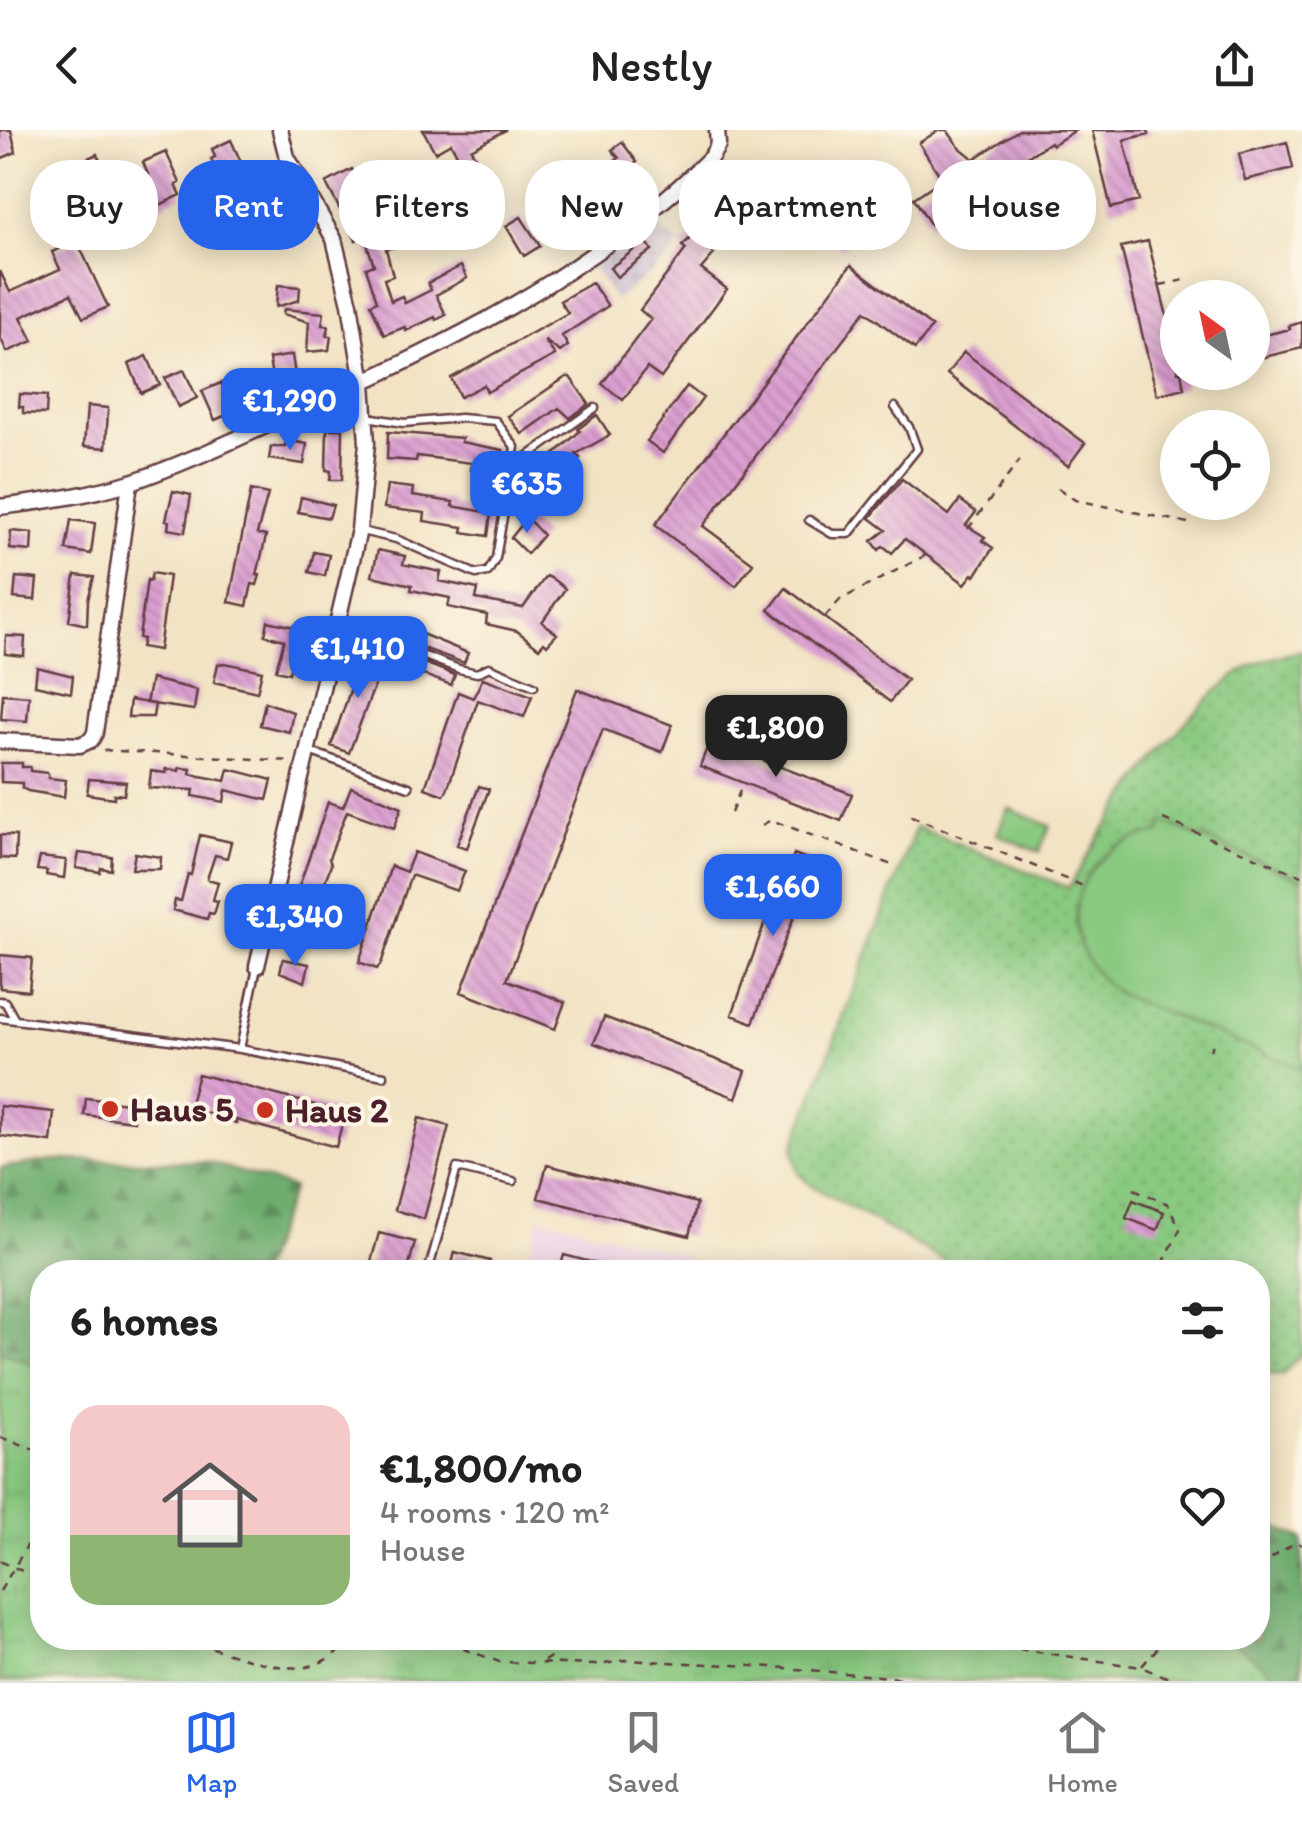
<!DOCTYPE html>
<meta charset="utf-8">
<style>
:root{--surface:#fff;--page:#f2f2f2;--text:#222;--muted:#767676;--line:#e0e0e0;--accent:#2563eb}
body{margin:0;font-family:Itim,sans-serif;background:var(--page);color:var(--text);height:100vh;display:flex;flex-direction:column;font-size:38px;white-space:nowrap}
*{box-sizing:border-box;margin:0}
p{font-size:32px;color:var(--muted)}
.icon{flex:none;width:55px;height:55px;fill:none;stroke:currentColor;stroke-width:2;stroke-linecap:round;stroke-linejoin:round}
.map{position:relative;flex:1;overflow:hidden}
.sheet{position:absolute;left:30px;top:1130px;width:1240px;height:390px;display:flex;flex-direction:column;background:var(--surface);border-radius:40px;box-shadow:0 5px 25px #0003}
.sheet>*{flex:none}
.guide{position:absolute;left:30px;top:30px;width:1242px;height:90px;display:flex;gap:20px}
.needle{width:65px;rotate:327deg}
.controls{position:absolute;left:1160px;top:150px;display:grid;gap:20px}
.controls a{display:grid;place-items:center;width:110px;height:110px;border-radius:50%;background:var(--surface);box-shadow:0 5px 25px #0003;font-size:50px}
.price{position:absolute;translate:-50% -85px;padding:0 22px;border-radius:20px;background:var(--accent);color:#fff;font-size:32px;line-height:65px;filter:drop-shadow(0 2px 5px #0008)}
.price::after{content:'';position:absolute;left:50%;top:60px;width:30px;height:22px;margin-left:-15px;background:inherit;clip-path:polygon(0 0,100% 0,50% 100%)}
.price.on{background:#222;color:#fff}
ul{padding:0;list-style:none}
li{display:flex;align-items:center;gap:30px;height:250px;padding:0 40px}
li+li{border-top:2px solid var(--line)}
li span{display:grid;place-items:center;flex:none;width:280px;height:200px;border-radius:30px;color:#555}
li>.icon{margin-inline-start:auto}
span .icon{width:120px;height:120px;fill:#fffc;stroke-width:1}
li b{font-size:42px}
h2{display:flex;justify-content:space-between;align-items:center;height:120px;padding:0 40px;font-size:42px}
.tag{padding:0 35px;border-radius:40px;background:var(--surface);box-shadow:0 5px 25px #0003;font-size:35px;line-height:90px}
.tag.on{background:var(--accent);color:#fff}
header{display:flex;justify-content:space-between;align-items:center;height:130px;padding:0 40px;background:var(--surface);font-size:45px;font-weight:600}
.menu{display:flex;justify-content:space-around;align-items:center;height:140px;border-top:2px solid var(--line);background:var(--surface);font-size:28px;color:var(--muted)}
.menu a{display:grid;justify-items:center;gap:5px}
.menu .on{color:var(--accent)}
.map>svg:first-child{display:block}
.built{fill:#edd1e9}
.industrial{fill:url(#industrial-grid)}
.grass{fill:url(#grass-dots);stroke:#6a7456;stroke-width:2.5}
.forest{fill:url(#forest-firs);stroke:#5c664c;stroke-width:2.5}
.park{fill:url(#park-tufts);stroke:#6a7456;stroke-width:2.5}
.pitch{fill:#89c980;stroke:#6a7456;stroke-width:2.5}
.building{fill:url(#building-back-hatch)}
.lines{fill:none;stroke-linecap:round;stroke-linejoin:round}
.lane-casing{stroke:#633c42;stroke-width:11}
.street-casing{stroke:#633c42;stroke-width:19}
.path{stroke:#633c42;stroke-width:2.5;stroke-dasharray:8 8;stroke-linecap:butt}
.lane{stroke:#fff;stroke-width:6}
.street{stroke:#fff;stroke-width:14}
.poi-dot{fill:#c8321e;stroke:#fcf5e5;stroke-width:4}
.labels{text-anchor:middle;dominant-baseline:central;stroke-width:8;stroke-linejoin:round;paint-order:stroke}
.poi-label{font-size:35px;font-weight:bold;fill:#4a1f2b;stroke:#fcf5e5;text-anchor:start}
</style>
<header><svg class="icon" aria-label="back" viewBox="0 0 24 24"><path d="M15 5l-7 7 7 7"/></svg>Nestly<svg class="icon" aria-label="share" viewBox="0 0 24 24"><path d="M12 15V3M7 8l5-5 5 5M5 13v7h14v-7"/></svg></header>
<div class="map">
<svg width="1302" height="1551" viewBox="0 0 1302 1551">
<defs>
<pattern id="industrial-grid" width="8" height="8" patternUnits="userSpaceOnUse" patternTransform="scale(2.5)"><rect width="8" height="8" fill="#ccbfd4"/><path d="M0 4h8M4 0v8" fill="none" stroke="#b1a4b6"/></pattern>
<pattern id="grass-dots" width="8" height="8" patternUnits="userSpaceOnUse" patternTransform="scale(2.5)"><rect width="8" height="8" fill="#89c980"/><path d="M2 2h.1M6 6h.1" fill="none" stroke="#78ac6f" stroke-width="1.8" stroke-linecap="round"/></pattern>
<pattern id="forest-firs" width="22" height="20" patternUnits="userSpaceOnUse" patternTransform="scale(2.5)"><rect width="22" height="20" fill="#6ead6e"/><path d="M5 1l3.5 6h-7zM16 11l3.5 6h-7z" fill="#5c8c5b"/></pattern>
<pattern id="park-tufts" width="24" height="20" patternUnits="userSpaceOnUse" patternTransform="scale(2.5)"><rect width="24" height="20" fill="#89c980"/><path d="M3 7l-1-3M5 7V3M7 7l1-3M15 17l-1-3M17 17v-4M19 17l1-3" fill="none" stroke="#78ac6f"/></pattern>
<pattern id="building-back-hatch" width="6" height="6" patternUnits="userSpaceOnUse" patternTransform="scale(2.5)"><rect width="6" height="6" fill="#db9fd1"/><path d="M-1 5l2 2M0 0l6 6M5-1l2 2" fill="none" stroke="#b481aa"/></pattern>
</defs>
<rect width="100%" height="100%" fill="#fcf5e5"/>
<filter id="ink" filterUnits="userSpaceOnUse"><feTurbulence type="fractalNoise" baseFrequency=".01" numOctaves="2"/><feDisplacementMap in="SourceGraphic" scale="20" xChannelSelector="R" yChannelSelector="G"/><feConvolveMatrix kernelMatrix="1 2 1 2 8 2 1 2 1" color-interpolation-filters="sRGB"/></filter>
<filter id="wash" filterUnits="userSpaceOnUse"><feTurbulence type="fractalNoise" baseFrequency=".0048" numOctaves="4" result="noise"/><feDisplacementMap in="SourceGraphic" scale="40" xChannelSelector="R" yChannelSelector="G"/><feGaussianBlur stdDeviation="2.25" result="paint"/><feColorMatrix in="noise" values="0 0 0 0 0 0 0 0 0 0 0 0 0 0 0 0 0 1.4 0 .05"/><feComposite in="paint" operator="in"/></filter>
<g filter="url(#wash)">
<rect width="100%" height="100%" fill="#f2e3c4"/>
<path class="built" d="M540 1087 688 1126 683 1142H523Z"/>
<path class="industrial" d="M654 93 681 114 666 131 615 170 593 137Z"/>
<path class="grass" d="M1302 521V1223L1282 1245 1258 1243V1142H1088L1063 1133 1053 1142H964L811 1055 798 1043 793 1018 916 697 1069 758C1106 691 1185 575 1250 536 1264 528 1286 525 1302 521Z"/>
<path class="forest" d="M53 1030 208 1032 293 1058 260 1142H42V1508H1258V1388L1302 1409V1551H0V1038Z"/>
<path class="park" d="M0 1221 42 1237V1508H1228L1273 1543 1275 1551H0Z"/>
<path class="pitch" d="M1008 678 1050 696 1039 722 997 704Z
M1163 692 1302 749V939L1119 864C1046 812 1069 716 1159 703Z"/>
<g id="blocks">
<path class="building" d="M0 0H11L16 22 0 29Z
M423 0H506L471 19 487 48 473 56 451 13 435 22Z
M939 0H947L959 17 974 29 1019 0H1076L1052 15 1050 12 1012 37 1014 40 930 94 914 68 942 49 919 13Z
M1092 0H1148L1149 4 1124 10 1139 71 1111 78Z
M231 10 249 50 246 51 250 61 228 72 211 29 215 27 212 19Z
M622 12 637 32 605 54 611 63 593 75 591 72 586 75 581 68 550 89 542 81 533 67 546 58 550 65 592 35 598 44 619 28 612 20Z
M1287 12 1293 38 1245 50 1239 24Z
M166 22 180 53 176 55 181 65 160 75 143 32Z
M97 24 111 56 107 57 112 68 91 78 73 35Z
M352 39 371 86 362 91 368 104 356 110 326 53Z
M464 54 481 83 426 112 421 102 416 101 418 97 412 87 427 79 431 86 438 84 460 70 454 60Z
M843 57 873 79 843 119 813 96Z
M738 63 748 75 704 116 714 124 701 139 727 159 661 248 647 238 623 270 602 254 651 189 640 180 686 119 682 116Z
M521 87 540 116 524 126 506 96Z
M390 103 395 117 386 119 393 146 384 149 391 171 402 166 405 173 431 160 428 153 461 136 467 148 436 165 446 185 436 190 435 187 406 201 405 197 384 205 371 174 377 171 366 138 374 135 366 111Z
M77 111 108 177 83 188 71 164 21 187 33 211 7 222 0 207V141L10 162 60 139 52 122Z
M646 111 652 120 617 147 610 138Z
M1148 111 1178 230V242H1181L1184 258 1157 265 1121 117Z
M851 135 932 197 915 219 865 181 703 396 753 433 736 456 655 395Z
M592 153 608 176 562 206 568 216 560 222 544 210 555 225 487 262 484 255 460 267 451 248 568 183 560 171Z
M278 155 300 157 299 170 276 177Z
M284 179 324 183 322 195 329 196 327 206H331L329 220 307 222 309 192 283 184Z
M1302 192V218L1252 230V208L1290 199 1289 196Z
M964 222 1085 313 1068 336 947 244Z
M292 225 295 245 272 248 269 229Z
M147 226 160 255 141 263 129 234Z
M184 240 197 268 178 277 165 248Z
M566 247H570L589 274 570 288 559 278 522 304 508 286Z
M221 253 233 282 215 290 202 261Z
M687 256 703 268 663 323 647 311Z
M20 264 47 266 46 284 23 283V277H19Z
M87 276 108 278 106 318 84 316Z
M597 285 610 305 576 324 580 328 550 355 555 360 538 380 523 363 550 334 547 331 580 301 578 299Z
M327 299H343L342 350H330L331 341 326 340Z
M388 302 462 308 461 312 503 320 498 345 471 340 472 333 417 326 416 331 387 329Z
M286 310 307 314 304 334 269 329 271 317H285Z
M902 349 949 385 960 370 976 382 966 395 985 407 982 410 993 418 975 446 973 444 965 454 905 409 892 423 883 416 879 420 872 411 886 400 870 388Z
M387 355 413 358 412 366 453 372 452 376 491 383 488 406 462 402 463 397 424 391 425 383 384 378Z
M251 360 268 364 257 404 266 406 257 445H260L257 455 252 454 247 476 229 472Z
M173 361 191 365 185 402 168 399 169 391 166 390Z
M301 367 333 375 329 388 298 382Z
M527 388 543 405 527 424 511 408Z
M71 390 95 393 91 424 66 420Z
M11 401 32 403 31 421 10 419Z
M378 420 405 426 403 434 441 442 439 451 478 459 476 469 523 478 546 446 554 450 565 459 542 492 557 504 547 515 544 512 539 518 517 501 486 494 487 485 448 477 450 468 411 460 412 455 372 446Z
M314 422 329 425 325 446 309 442Z
M152 443 169 446 159 520 141 517 143 509 139 508 147 450 150 451Z
M75 445 94 447 88 470 87 495 69 491Z
M16 447 37 449 35 470 14 468Z
M786 458 907 550 890 572 769 480Z
M268 491 299 498 289 543 276 540 284 510 265 505Z
M417 502 468 523 464 533 412 514Z
M6 506 25 507 24 526 5 524Z
M364 520 385 528 349 623 331 616Z
M406 526 455 545 451 555 402 537Z
M225 533 262 541 257 562 214 552 218 534Z
M37 537 73 546 71 563 35 555Z
M483 548 532 566 524 587 478 570 447 660 444 665 425 658 458 562 473 568Z
M151 549 197 560 194 580 146 573Z
M577 559 672 595 662 622 603 599 507 850 565 872 555 899 461 862Z
M3 564 29 566 27 591 1 589Z
M130 570 155 574 153 587H128Z
M265 572 293 582 289 602 260 595Z
M710 610 852 664 841 691 700 636Z
M1 633H22V637H30V641L48 643V648L66 650 64 667 28 661 22 658V653L1 652Z
M179 638 191 639 190 644 226 651 229 639 272 650 267 670 226 660 224 672 193 666 194 660 149 658 151 641 166 643V639L179 641Z
M89 649 126 652 124 665 114 664V668L87 664Z
M479 656 489 659 467 718 457 715Z
M351 657 402 677 394 698 347 681 329 728 331 735 318 770 314 775 295 768 328 672 343 677Z
M0 705 16 706 15 729 0 728Z
M200 705 231 712 227 728 215 725 207 749 218 752 213 770 218 771 214 784 209 783 207 789 173 780 175 770 181 771 188 744 191 745Z
M414 722 465 741 457 761 411 745 381 834 377 839 359 832 391 736 406 742Z
M79 723 112 727 111 740 101 738 100 742 76 738Z
M135 723 161 727 160 739H132Z
M794 724 815 732 753 893 732 885 768 783 771 784Z
M40 727 66 730 64 748 46 745 47 741 37 740Z
M0 825 32 828 29 861 0 858Z
M283 829 309 834 305 852 280 842Z
M604 887 746 941 736 968 594 913Z
M198 944 345 983 336 1017 236 990V993L189 977Z
M86 968 136 974 134 991 84 985Z
M0 976 54 982 51 1012 0 1006Z
M419 988 449 996 424 1089 395 1080Z
M547 1035 697 1073 689 1106 538 1068Z
M1133 1070 1164 1082 1157 1100 1126 1088Z
M379 1103 415 1112 407 1142H368Z
M455 1122 490 1131 487 1142H450Z
M564 1125 618 1139 617 1142H559Z"/>
</g>
</g>
<g filter="url(#ink)">
<use href="#blocks" fill-opacity="0" stroke="#633c42" stroke-width="2.5"/>
<g class="lines">
<g class="lane-casing">
<path id="lane" d="M513 337 595 278
M809 390 832 404H849L917 319 909 297 895 277
M361 401 396 409 476 444 488 442 496 428 515 317 496 291 460 288 404 293 367 287
M339 494 459 539 477 543 489 537 534 556
M309 621 409 657
M0 871 5 872 14 888
M0 888 240 919 384 946
M240 919 257 837
M428 1142 457 1038 513 1051"/>
</g>
<g class="street-casing">
<path id="street" d="M0 377C44 371 92 365 134 351 186 333 236 309 287 286 439 220 592 145 711 27L718 15 717 0
M0 611 80 615 91 610 95 603 130 353
M257 836 359 400 367 313 363 253 350 174 334 109 287 27 280 0"/>
</g>
<path class="path" d="M1160 155 1185 150
M1058 358 1075 370 1188 393
M968 399 1020 330
M825 487 840 470 926 425
M103 620 290 631
M731 683 743 653
M911 686 1083 756
M1163 689 1302 746
M762 695 771 690 816 707
M823 709 892 735
M1210 920 1213 915
M1134 1059 1168 1074 1180 1099 1159 1142
M0 1307 42 1323
M0 1431 42 1450
M1258 1437 1296 1412 1302 1415
M0 1461 42 1391
M181 1508C215 1517 272 1542 306 1537 325 1534 340 1520 353 1508
M433 1508 500 1532 600 1535 625 1530 773 1537 936 1551
M875 1508 1010 1518 1141 1537 1176 1551
M544 1531 580 1508
M1142 1536 1166 1508"/>
<use href="#lane" class="lane"/>
<use href="#street" class="street"/>
</g>
</g>
<g class="poi-dot">
<circle cx="110" cy="979" r="10"/>
<circle cx="265" cy="980" r="10"/>
</g>
<g class="labels">
<g class="poi-label">
<text x="130" y="979">Haus 5</text>
<text x="285" y="980">Haus 2</text>
</g>
</g>
</svg>
<div class="controls">
<a><svg class="needle" viewBox="-14 -14 28 28"><path d="M0-13l5 13h-10z" fill="#e53935"/><path d="M0 13l5-13h-10z" fill="#767676"/></svg></a>
<a><svg class="icon" aria-label="locate" viewBox="0 0 24 24"><circle cx="12" cy="12" r="6"/><path d="M12 2v4M12 18v4M2 12h4M18 12h4"/></svg></a>
</div>
<b class="price" style="left:290px;top:323px">€1,290</b>
<b class="price" style="left:527px;top:406px">€635</b>
<b class="price" style="left:358px;top:571px">€1,410</b>
<b class="price on" style="left:776px;top:650px">€1,800</b>
<b class="price" style="left:773px;top:809px">€1,660</b>
<b class="price" style="left:295px;top:839px">€1,340</b>
<div class="guide">
<a class="tag">Buy</a>
<a class="tag on">Rent</a>
<a class="tag">Filters</a>
<a class="tag">New</a>
<a class="tag">Apartment</a>
<a class="tag">House</a>
</div>
<section class="sheet">
<h2>6 homes<svg class="icon" aria-label="filters" viewBox="0 0 24 24"><path d="M4 7h16M4 17h16"/><circle cx="9" cy="7" r="2"/><circle cx="15" cy="17" r="2"/></svg></h2>
<ul>
<li><span style="background:linear-gradient(#f6c9c9 65%,#8fb573 0)"><svg class="icon" aria-label="home" viewBox="0 0 24 24"><path d="M3 11l9-7 9 7M6 9v11h12V9"/></svg></span><div><b>€1,800/mo</b><p>4 rooms · 120 m²</p><p>House</p></div><svg class="icon" aria-label="heart" viewBox="0 0 24 24"><path d="M12 20l-8-8c-3-5 5-10 8-4 3-6 11-1 8 4z"/></svg></li>
</ul>
</section>
</div>
<nav class="menu">
<a class="on"><svg class="icon" aria-label="map" viewBox="0 0 24 24"><path d="M3 6l6-2 6 2 6-2v14l-6 2-6-2-6 2zM9 4v14M15 6v14"/></svg>Map</a>
<a><svg class="icon" aria-label="saved" viewBox="0 0 24 24"><path d="M7 4h10v16l-5-4-5 4z"/></svg>Saved</a>
<a><svg class="icon" aria-label="home" viewBox="0 0 24 24"><path d="M3 11l9-7 9 7M6 9v11h12V9"/></svg>Home</a>
</nav>
